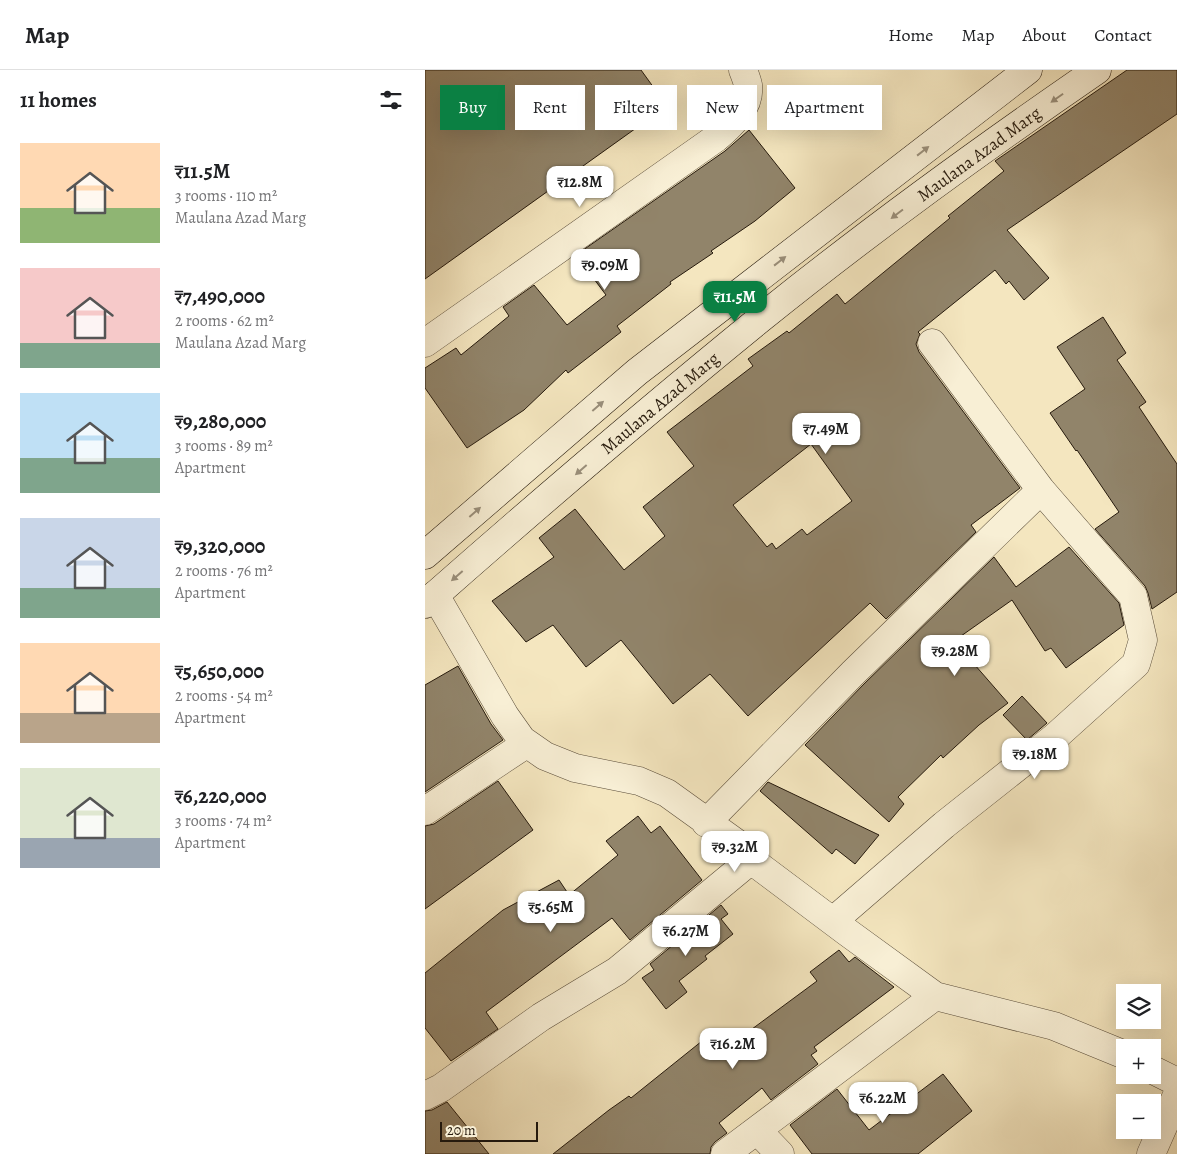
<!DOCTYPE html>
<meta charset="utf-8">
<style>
:root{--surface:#fff;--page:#f6f6f6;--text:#202124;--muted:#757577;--line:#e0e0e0;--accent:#0b8043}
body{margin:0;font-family:Alegreya,serif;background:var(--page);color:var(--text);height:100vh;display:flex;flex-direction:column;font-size:19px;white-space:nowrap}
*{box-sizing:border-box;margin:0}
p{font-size:16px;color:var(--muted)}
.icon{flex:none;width:28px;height:28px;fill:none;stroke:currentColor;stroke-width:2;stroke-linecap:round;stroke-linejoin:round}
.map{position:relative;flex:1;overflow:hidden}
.side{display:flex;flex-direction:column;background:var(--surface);width:425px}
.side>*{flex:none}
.banner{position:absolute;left:15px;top:15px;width:475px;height:45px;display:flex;gap:10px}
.tools{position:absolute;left:691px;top:914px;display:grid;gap:10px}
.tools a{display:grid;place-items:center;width:45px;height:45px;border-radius:0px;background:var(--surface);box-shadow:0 5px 20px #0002;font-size:25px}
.scale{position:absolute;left:15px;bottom:12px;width:98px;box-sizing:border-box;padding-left:5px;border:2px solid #261a0d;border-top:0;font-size:14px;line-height:18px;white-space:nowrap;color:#261a0d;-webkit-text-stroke:4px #f8efd5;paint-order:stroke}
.price{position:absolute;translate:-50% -42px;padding:0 11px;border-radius:10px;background:#fff;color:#222;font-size:16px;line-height:32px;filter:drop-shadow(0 1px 2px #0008)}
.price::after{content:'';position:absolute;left:50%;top:30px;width:15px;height:11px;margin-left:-8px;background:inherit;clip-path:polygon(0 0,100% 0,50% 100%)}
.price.on{background:var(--accent);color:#fff}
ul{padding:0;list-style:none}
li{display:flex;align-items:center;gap:15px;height:125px;padding:0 20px}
li span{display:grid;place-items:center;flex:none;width:140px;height:100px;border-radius:0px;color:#555}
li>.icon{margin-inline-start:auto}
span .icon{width:60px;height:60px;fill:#fffc;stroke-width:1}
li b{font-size:21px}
h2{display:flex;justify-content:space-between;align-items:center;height:60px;padding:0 20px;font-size:21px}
.chip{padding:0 18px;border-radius:0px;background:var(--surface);box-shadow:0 5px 20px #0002;font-size:18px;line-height:45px}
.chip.on{background:var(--accent);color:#fff}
header{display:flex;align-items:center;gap:30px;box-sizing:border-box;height:70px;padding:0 25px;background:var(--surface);border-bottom:1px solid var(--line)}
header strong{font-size:24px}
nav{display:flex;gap:28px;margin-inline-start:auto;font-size:18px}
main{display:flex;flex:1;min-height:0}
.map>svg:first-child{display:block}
.building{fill:#91846a;stroke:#261a0d;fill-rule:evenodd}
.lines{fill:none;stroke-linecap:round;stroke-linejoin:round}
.minor-casing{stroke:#5a4d3a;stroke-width:29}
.secondary-casing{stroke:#261a0d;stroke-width:29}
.minor{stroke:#f8efd5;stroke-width:28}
.secondary{stroke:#f8efd5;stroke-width:28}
.oneway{fill:#9a8f7b}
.labels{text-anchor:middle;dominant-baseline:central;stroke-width:5;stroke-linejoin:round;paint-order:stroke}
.street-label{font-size:18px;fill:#261a0d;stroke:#f8efd5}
</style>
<header>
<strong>Map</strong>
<nav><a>Home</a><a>Map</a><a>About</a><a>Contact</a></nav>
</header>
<main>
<section class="side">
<h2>11 homes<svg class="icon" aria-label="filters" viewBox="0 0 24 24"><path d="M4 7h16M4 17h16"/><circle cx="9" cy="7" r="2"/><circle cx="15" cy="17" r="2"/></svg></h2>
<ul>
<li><span style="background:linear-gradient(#ffd9b3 65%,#8fb573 0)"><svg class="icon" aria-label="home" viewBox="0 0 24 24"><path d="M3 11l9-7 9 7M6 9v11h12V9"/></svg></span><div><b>₹11.5M</b><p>3 rooms · 110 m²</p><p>Maulana Azad Marg</p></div></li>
<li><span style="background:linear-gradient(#f6c9c9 75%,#7fa58c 0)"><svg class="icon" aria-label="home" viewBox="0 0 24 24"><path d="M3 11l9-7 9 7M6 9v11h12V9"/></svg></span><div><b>₹7,490,000</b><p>2 rooms · 62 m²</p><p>Maulana Azad Marg</p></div></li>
<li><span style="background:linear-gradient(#bfe0f5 65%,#7fa58c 0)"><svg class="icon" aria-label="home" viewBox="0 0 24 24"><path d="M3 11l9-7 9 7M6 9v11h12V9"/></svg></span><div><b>₹9,280,000</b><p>3 rooms · 89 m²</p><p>Apartment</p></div></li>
<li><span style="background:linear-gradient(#c9d6e8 70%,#7fa58c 0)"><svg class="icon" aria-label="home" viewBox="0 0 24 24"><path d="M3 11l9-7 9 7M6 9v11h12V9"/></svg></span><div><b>₹9,320,000</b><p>2 rooms · 76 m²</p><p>Apartment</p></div></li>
<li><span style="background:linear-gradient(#ffd9b3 70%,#b9a48a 0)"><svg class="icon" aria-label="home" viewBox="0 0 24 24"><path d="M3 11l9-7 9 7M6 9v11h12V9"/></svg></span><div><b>₹5,650,000</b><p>2 rooms · 54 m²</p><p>Apartment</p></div></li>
<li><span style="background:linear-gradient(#dfe7d0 70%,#9aa5b1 0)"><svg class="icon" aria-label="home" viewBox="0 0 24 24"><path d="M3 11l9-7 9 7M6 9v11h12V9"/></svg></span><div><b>₹6,220,000</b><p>3 rooms · 74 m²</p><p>Apartment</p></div></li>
</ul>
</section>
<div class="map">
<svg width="752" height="1084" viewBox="0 0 752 1084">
<rect width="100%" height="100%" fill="#f4e6bf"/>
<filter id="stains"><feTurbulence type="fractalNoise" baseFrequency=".004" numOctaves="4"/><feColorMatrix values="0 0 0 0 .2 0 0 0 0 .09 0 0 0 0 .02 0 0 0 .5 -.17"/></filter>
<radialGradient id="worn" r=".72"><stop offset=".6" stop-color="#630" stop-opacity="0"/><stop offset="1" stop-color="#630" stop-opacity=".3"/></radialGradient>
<path class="building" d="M0 0H216L242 36 0 209Z
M702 0H752V44L582 160 624 208 599 230 584 211 581 214 570 200 493 262 495 264 491 274 494 282 595 418 546 455 551 462 461 549 445 533 323 646 285 604 248 634 196 570 161 597 128 555 101 572 67 531 129 487 114 468 150 439 199 500 240 466 218 437 269 396 242 362 328 296 323 289 362 261 364 263 412 224 420 234 525 148 523 146 579 101 570 91ZM386 374 427 431 382 465 377 459 351 479 347 473 342 477 308 435Z
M324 60 370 118 330 151 286 181 288 183 245 212 246 214 192 256 196 262 143 303 141 300 99 340 42 378 0 318V298L31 278 36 285 84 246 78 237 109 215 142 255 181 225 151 185 300 81Z
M678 247 701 283 692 290 721 332 714 337 752 394V522L727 539 723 523 720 516 670 459 694 442 652 380 651 381 625 343 660 319 632 277Z
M644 477 694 533 699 555 641 598 626 578 620 581 587 530 529 571 583 633 554 655 518 688 516 685 473 727 479 734 464 752 380 675 439 614 569 487 591 517Z
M33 596 66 654 78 670 0 722V615Z
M597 626 622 653 602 670 578 645Z
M73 711 108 760 0 839V756L9 754Z
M343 712 454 765 430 794 411 779 407 784 335 721Z
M213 746 226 763 235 756 277 810 205 870 187 848 61 942 73 959 26 991 0 958V903L78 840 134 810 144 825 193 785 181 771Z
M296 835 303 844 296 849 308 864 280 886 282 889 254 911 262 922 241 939 217 908 229 900 225 894Z
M414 880 424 892 430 887 469 917 389 977 392 981 386 985 393 994 346 1030 337 1018 294 1053 302 1063 290 1072 286 1077 285 1084H128L184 1040 204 1026 206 1028 287 963 300 979 392 911 385 902Z
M518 1004 547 1041 493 1084H387L365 1055 412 1019 444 1060Z
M22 1032 64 1084H0V1041L7 1040Z"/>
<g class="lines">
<g class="minor-casing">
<path id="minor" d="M0 273 291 68C306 55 326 37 323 15 322 10 320 5 318 0
M10 525 80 646 97 670 120 686 150 698 214 711 242 723 317 777 326 790 422 862 510 926 629 956 700 985
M0 741 101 674
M281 753 428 603 616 420
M408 851 519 755 630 667 711 594 718 570 708 526 616 420 507 273
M728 1000 752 1012
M0 1026 16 1018 116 947 192 901 326 790
M332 1060 355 1084
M300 1084 510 926
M726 1084 752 1025"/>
</g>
<g class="secondary-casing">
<path id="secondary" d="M0 485 212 302 603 0
M0 534C110 437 222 341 335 249 444 161 557 79 672 0"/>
</g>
<use href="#minor" class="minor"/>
<use href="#secondary" class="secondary"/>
</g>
<defs><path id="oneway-solid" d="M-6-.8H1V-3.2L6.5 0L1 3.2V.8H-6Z" transform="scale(1.25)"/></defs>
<g class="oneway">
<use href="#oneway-solid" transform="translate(632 28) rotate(145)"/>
<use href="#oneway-solid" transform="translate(498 81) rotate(-38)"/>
<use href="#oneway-solid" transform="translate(472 144) rotate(143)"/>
<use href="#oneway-solid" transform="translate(355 191) rotate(-38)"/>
<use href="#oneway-solid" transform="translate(173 336) rotate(-41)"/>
<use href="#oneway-solid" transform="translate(156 400) rotate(139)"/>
<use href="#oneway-solid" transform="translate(50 442) rotate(-41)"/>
<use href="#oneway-solid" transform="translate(32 506) rotate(139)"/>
</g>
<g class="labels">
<g class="street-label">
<text transform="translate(554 84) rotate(-36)">Maulana Azad Marg</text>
<text transform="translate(235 333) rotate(-40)">Maulana Azad Marg</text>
</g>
</g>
<rect width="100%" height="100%" filter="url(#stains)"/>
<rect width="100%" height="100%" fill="url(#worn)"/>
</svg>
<div class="tools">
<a><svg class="icon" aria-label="layers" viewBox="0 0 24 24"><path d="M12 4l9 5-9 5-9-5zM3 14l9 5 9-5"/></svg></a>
<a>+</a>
<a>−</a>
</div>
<div class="scale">20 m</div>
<b class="price" style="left:155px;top:138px">₹12.8M</b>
<b class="price" style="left:180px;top:221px">₹9.09M</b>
<b class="price on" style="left:310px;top:253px">₹11.5M</b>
<b class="price" style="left:401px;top:385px">₹7.49M</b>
<b class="price" style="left:530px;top:607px">₹9.28M</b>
<b class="price" style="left:610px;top:710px">₹9.18M</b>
<b class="price" style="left:310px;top:803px">₹9.32M</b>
<b class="price" style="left:126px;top:863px">₹5.65M</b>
<b class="price" style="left:261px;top:887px">₹6.27M</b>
<b class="price" style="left:308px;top:1000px">₹16.2M</b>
<b class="price" style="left:458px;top:1054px">₹6.22M</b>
<div class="banner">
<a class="chip on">Buy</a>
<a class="chip">Rent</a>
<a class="chip">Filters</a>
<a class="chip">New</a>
<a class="chip">Apartment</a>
</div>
</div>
</main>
